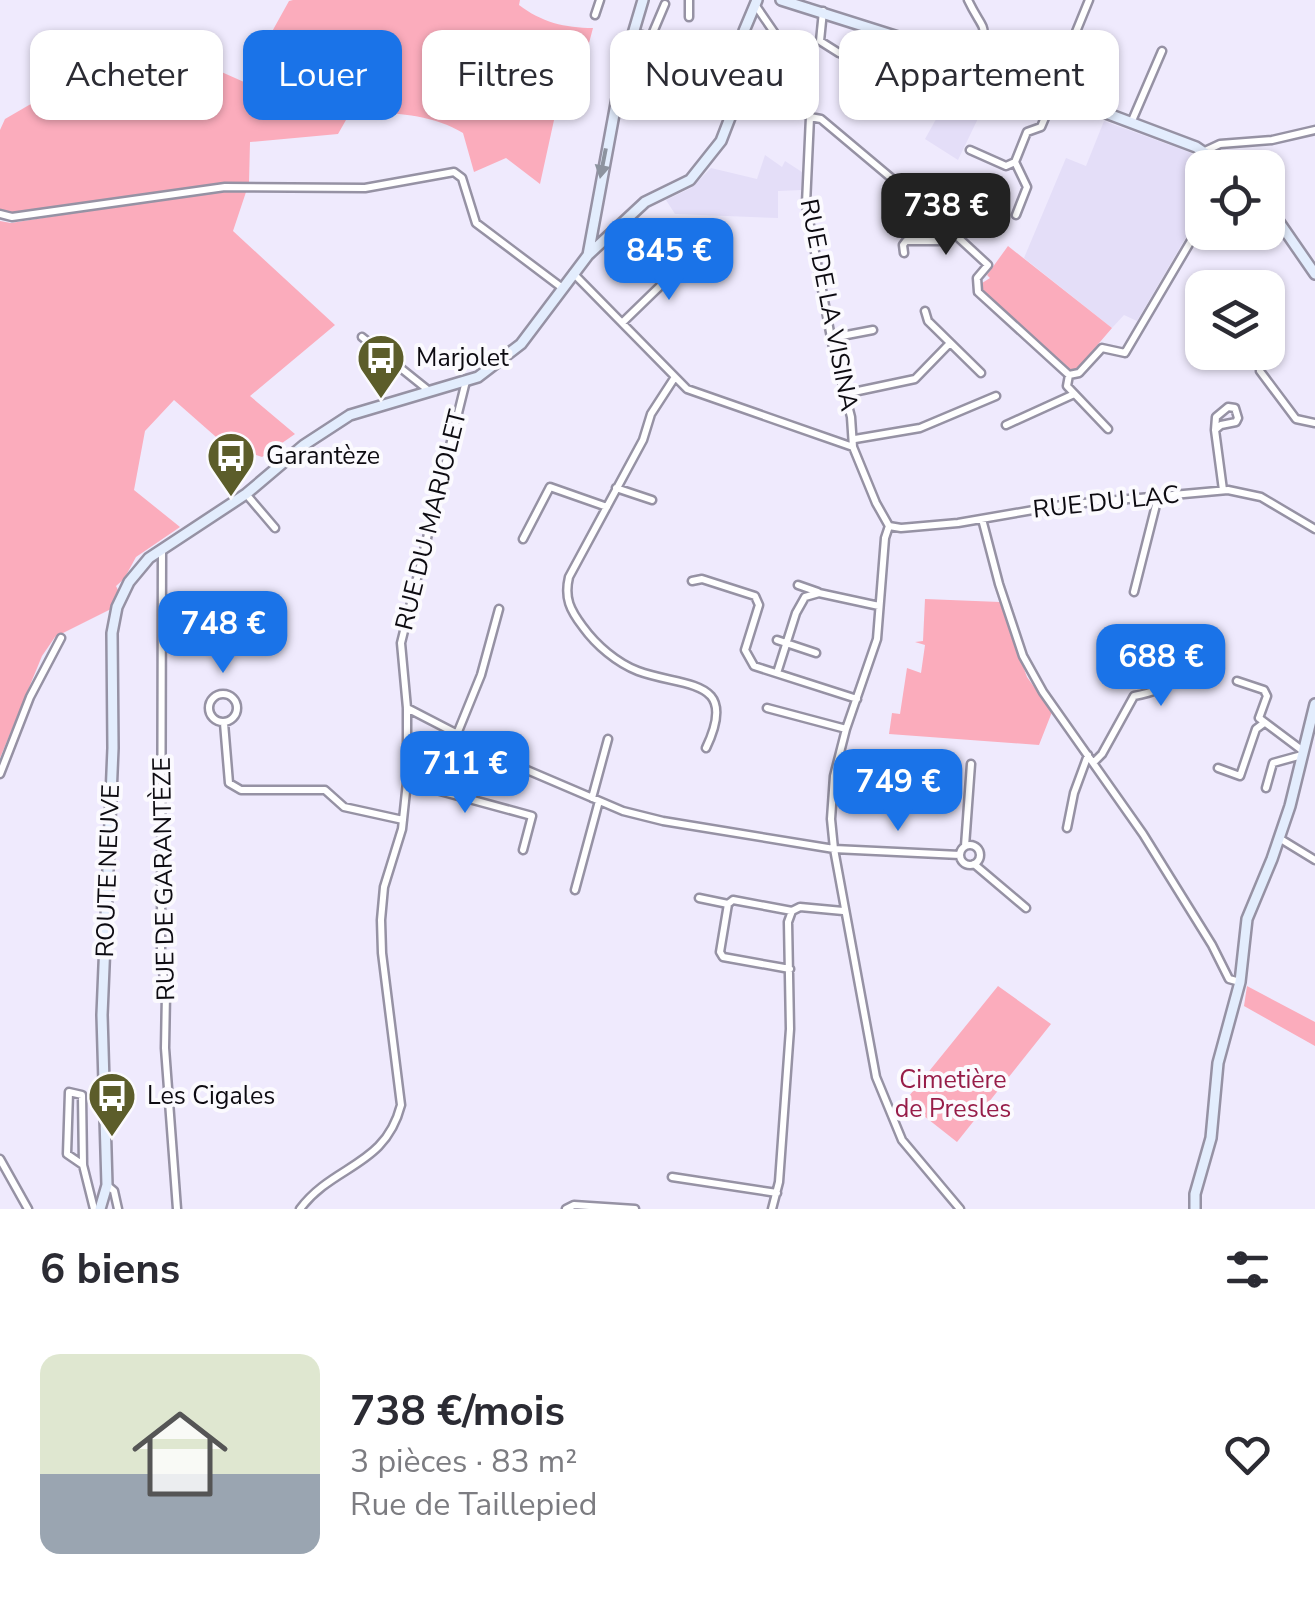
<!DOCTYPE html>
<html lang="fr">
<meta charset="utf-8">
<style>
:root{--surface:#fff;--page:#f7f7f7;--text:#2b2b33;--muted:#7c7c81;--line:#e1e1e2;--accent:#1a73e8}
body{margin:0;font-family:"Nunito Sans",sans-serif;background:var(--page);color:var(--text);height:100vh;display:flex;flex-direction:column;font-size:38px;white-space:nowrap}
*{box-sizing:border-box;margin:0}
p{font-size:32px;color:var(--muted)}
.icon{flex:none;width:55px;height:55px;fill:none;stroke:currentColor;stroke-width:2;stroke-linecap:round;stroke-linejoin:round}
.map{position:relative;height:1209px;overflow:hidden}
.drawer{display:flex;flex-direction:column;background:var(--surface);flex:1}
.drawer>*{flex:none}
.top-card{position:absolute;left:30px;top:30px;width:1255px;height:90px;display:flex;gap:20px}
.fabs{position:absolute;left:1185px;top:150px;display:grid;gap:20px}
.fabs a{display:grid;place-items:center;width:100px;height:100px;border-radius:20px;background:var(--surface);box-shadow:0 2px 8px #0004;font-size:50px}
.price{position:absolute;translate:-50% -85px;padding:0 22px;border-radius:20px;background:var(--accent);color:#fff;font-size:32px;line-height:65px;filter:drop-shadow(0 2px 5px #0008)}
.price::after{content:'';position:absolute;left:50%;top:60px;width:30px;height:22px;margin-left:-15px;background:inherit;clip-path:polygon(0 0,100% 0,50% 100%)}
.price.on{background:#222;color:#fff}
ul{padding:0;list-style:none}
li{display:flex;align-items:center;gap:30px;height:250px;padding:0 40px}
li+li{border-top:2px solid var(--line)}
li span{display:grid;place-items:center;flex:none;width:280px;height:200px;border-radius:20px;color:#555}
li>.icon{margin-inline-start:auto}
span .icon{width:120px;height:120px;fill:#fffc;stroke-width:1}
li b{font-size:42px}
h2{display:flex;justify-content:space-between;align-items:center;height:120px;padding:0 40px;font-size:42px}
.pill{padding:0 35px;border-radius:20px;background:var(--surface);box-shadow:0 2px 8px #0004;font-size:35px;line-height:90px}
.pill.on{background:var(--accent);color:#fff}
.map>svg:first-child{display:block}
.built{fill:#e4def8}
.green{fill:#fbacbc}
.lines{fill:none;stroke-linecap:round;stroke-linejoin:round}
.street-casing{stroke:#9692a4;stroke-width:11}
.secondary-casing{stroke:#9692a4;stroke-width:14}
.street{stroke:#fff;stroke-width:6}
.secondary{stroke:#e3edfd;stroke-width:9}
.oneway{fill:#8d939f}
.labels{text-anchor:middle;dominant-baseline:central;stroke-width:8;stroke-linejoin:round;paint-order:stroke}
.street-label{font-size:25px;fill:#0d0b11;stroke:#fbfafe}
.poi-label{font-size:25px;fill:#0d0b11;stroke:#fbfafe;text-anchor:start}
.park-label{font-size:25px;fill:#971d48;stroke:#fbfafe}
</style>
<div class="map">
<svg width="1315" height="1209" viewBox="0 0 1315 1209">
<rect width="100%" height="100%" fill="#efeafd"/>
<path class="built" d="M965 67 997 79 958 160 925 139Z
M1104 121 1189 152 1213 167 1202 168V210L1137 321 1124 315 1112 328 1024 258 1066 158 1086 166Z
M765 155 782 167 785 161 802 172V190L778 191V218L675 214 666 200 691 188 711 168 757 179Z"/>
<path class="green" d="M293 0H520L519 5C541 22 565 28 593 28L570 114 556 111 540 184 506 158 474 172 463 133C430 113 389 112 350 113L338 134 250 142 249 183 199 186 12 214 0 212V130L5 119 60 87 118 110 131 98 147 92 181 108 194 71 208 66 244 82 289 1Z
M225 189H247L233 231 335 325 250 396 295 434 262 457 224 444 174 400 145 431 134 490 180 527 136 557 124 579 116 586 118 590 111 609 55 637 42 656 0 758V221L11 223Z
M1008 246 1112 328 1076 370H1070L981 290 979 285 990 278 987 275Z
M925 599 1000 602 1027 677 1052 712 1039 745 889 734 892 713 900 714 907 668 921 673 925 645 915 642 923 641Z
M998 986 1051 1024 957 1142 905 1101Z
M1247 986 1315 1022V1046L1244 1006Z"/>
<g class="lines">
<g class="street-casing">
<path id="street" d="M968 0C984 34 991 22 973 62
M756 6 800 70 810 117 806 204 832 343 851 417 853 447 876 503 889 526
M823 11 820 41 839 53 868 65
M595 15 600 0
M689 17V0
M634 33 651 37 665 4
M692 62 709 48 741 65
M1051 93 1089 0
M810 117 821 119 921 203 988 265 977 278 978 292 1069 375 1079 373 1102 348 1125 353 1202 222
M1131 123 1162 51
M970 150 1006 166 1015 162 1027 132 1041 127 1055 94
M1205 151 1220 144 1272 140 1315 130
M1015 162 1027 187 1016 215
M0 214 12 217 225 187 365 188 454 172 462 178 476 223 561 287
M904 253 903 245 906 241H940L948 227
M573 273 687 389 853 447
M925 311 928 321 981 373
M623 322 689 258
M362 337 428 390
M831 338 873 330
M1260 371 1296 419 1315 423
M1069 375 1067 386 1108 429
M675 377 651 414 643 440 569 577C564 598 570 610 583 627 596 645 617 663 638 671 684 688 740 677 706 748
M844 394 915 379 950 343
M1006 425 1072 395
M1215 430 1216 417 1228 407 1235 408 1238 418 1236 422 1221 425 1215 430 1223 490
M855 439 920 428 996 396
M616 488 652 500
M246 494 275 528
M982 519 999 584 1023 656 1043 692 1143 834 1212 945 1229 979 1240 982
M889 526 885 538 877 639 846 729 834 776 831 819 834 849 876 1077 902 1140 960 1209
M889 526 901 528 958 523 1062 505 1228 490 1261 497 1315 529
M523 539 550 487 607 507
M162 549 161 957 166 993 165 1048 177 1209
M692 581 702 579 755 596 759 605 745 650 754 666 857 699
M798 585 818 592
M1134 592 1158 497
M777 640 816 653
M777 673 796 613 805 597 819 593 879 606
M1237 681 1264 690 1267 696 1259 718 1303 751
M209 708a14 14 0 1 1 28 0a14 14 0 1 1-28 0Z
M407 708 527 770 623 811 663 821 834 849 960 855
M767 708 846 729
M224 723 229 783 241 790H325L344 807 403 820
M457 734 481 675 499 609
M1093 763 1102 754 1134 696C1179 688 1181 674 1196 634
M1218 768 1240 776 1256 729 1264 723
M0 774 30 697 61 638
M834 776 875 780
M407 782 532 816 523 850
M1266 788 1273 763 1302 755
M592 798 608 739
M1067 828 1074 793 1088 755
M1279 838 1315 860
M960 855a10 10 0 1 1 20 0a10 10 0 1 1-20 0Z
M965 846 971 764
M974 864 1026 908
M575 890 599 801
M699 898 728 904
M790 969 723 957 720 952 728 904 733 900 792 911
M0 1159 28 1209
M83 1165 67 1154 69 1092 82 1095 83 1165 94 1209
M672 1177 777 1193
M107 1185 114 1191 118 1209
M300 1209C334 1164 385 1167 401 1105L382 953 381 920 384 887 402 829 407 782V708L401 643 466 381
M566 1209 574 1205 635 1209
M772 1209 779 1182 790 1029 788 922 792 911 800 907 843 911"/>
</g>
<g class="secondary-casing">
<path id="secondary" d="M781 0 936 49 1196 147 1227 168
M1268 206 1315 274
M588 255 622 71 643 0
M100 1209 107 1185 102 1015 113 748 112 633 117 607 129 582 149 558 246 494 304 445 350 415 478 377 521 344 588 255 645 202 690 180 721 141 738 97 744 31 757 0
M1195 1209V1194L1211 1138 1218 1063 1240 982 1247 919 1272 859 1290 806 1315 704"/>
</g>
<use href="#street" class="street"/>
<use href="#secondary" class="secondary"/>
</g>
<defs><path id="oneway-solid" d="M-6-.8H1V-3.2L6.5 0L1 3.2V.8H-6Z" transform="scale(2.5)"/></defs>
<use class="oneway" href="#oneway-solid" transform="translate(603 163) rotate(101)"/>
<defs>
<g id="bus-pin" transform="scale(2.5)"><path d="M0 17L-7.5 6A9.5 9.5 0 1 1 7.5 6Z" fill="#5c5d2a" stroke="#fbfafe"/><path d="M-5-6H5V4H4V6H2V4H-2V6H-4V4H-5ZM-3.5-4V0h7V-4ZM-3.5 1.2v1.5H-2V1.2ZM2 1.2v1.5H3.5V1.2Z" fill="#fff"/></g>
</defs>
<g fill-rule="evenodd">
<use href="#bus-pin" x="381" y="358"/>
<use href="#bus-pin" x="231" y="456"/>
<use href="#bus-pin" x="112" y="1096"/>
</g>
<g class="labels">
<g class="street-label">
<text transform="translate(829 305) rotate(79)">RUE DE LA VISINA</text>
<text transform="translate(1106 502) rotate(-6)">RUE DU LAC</text>
<text transform="translate(431 520) rotate(-76)">RUE DU MARJOLET</text>
<text transform="translate(108 871) rotate(-88)">ROUTE NEUVE</text>
<text transform="translate(164 879) rotate(-91)">RUE DE GARANTÈZE</text>
</g>
<g class="poi-label">
<text x="416" y="358">Marjolet</text>
<text x="266" y="456">Garantèze</text>
<text x="147" y="1096">Les Cigales</text>
</g>
<g class="park-label">
<text x="953" y="1080">Cimetière<tspan x="953" dy="29">de Presles</tspan></text>
</g>
</g>
</svg>
<div class="fabs">
<a><svg class="icon" aria-label="locate" viewBox="0 0 24 24"><circle cx="12" cy="12" r="6"/><path d="M12 2v4M12 18v4M2 12h4M18 12h4"/></svg></a>
<a><svg class="icon" aria-label="layers" viewBox="0 0 24 24"><path d="M12 4l9 5-9 5-9-5zM3 14l9 5 9-5"/></svg></a>
</div>
<b class="price on" style="left:946px;top:258px">738 €</b>
<b class="price" style="left:669px;top:303px">845 €</b>
<b class="price" style="left:223px;top:676px">748 €</b>
<b class="price" style="left:1161px;top:709px">688 €</b>
<b class="price" style="left:465px;top:816px">711 €</b>
<b class="price" style="left:898px;top:834px">749 €</b>
<div class="top-card">
<a class="pill">Acheter</a>
<a class="pill on">Louer</a>
<a class="pill">Filtres</a>
<a class="pill">Nouveau</a>
<a class="pill">Appartement</a>
</div>
</div>
<section class="drawer">
<h2>6 biens<svg class="icon" aria-label="filters" viewBox="0 0 24 24"><path d="M4 7h16M4 17h16"/><circle cx="9" cy="7" r="2"/><circle cx="15" cy="17" r="2"/></svg></h2>
<ul>
<li><span style="background:linear-gradient(#dfe7d0 60%,#9aa5b1 0)"><svg class="icon" aria-label="home" viewBox="0 0 24 24"><path d="M3 11l9-7 9 7M6 9v11h12V9"/></svg></span><div><b>738 €/mois</b><p>3 pièces · 83 m²</p><p>Rue de Taillepied</p></div><svg class="icon" aria-label="heart" viewBox="0 0 24 24"><path d="M12 20l-8-8c-3-5 5-10 8-4 3-6 11-1 8 4z"/></svg></li>
</ul>
</section>
